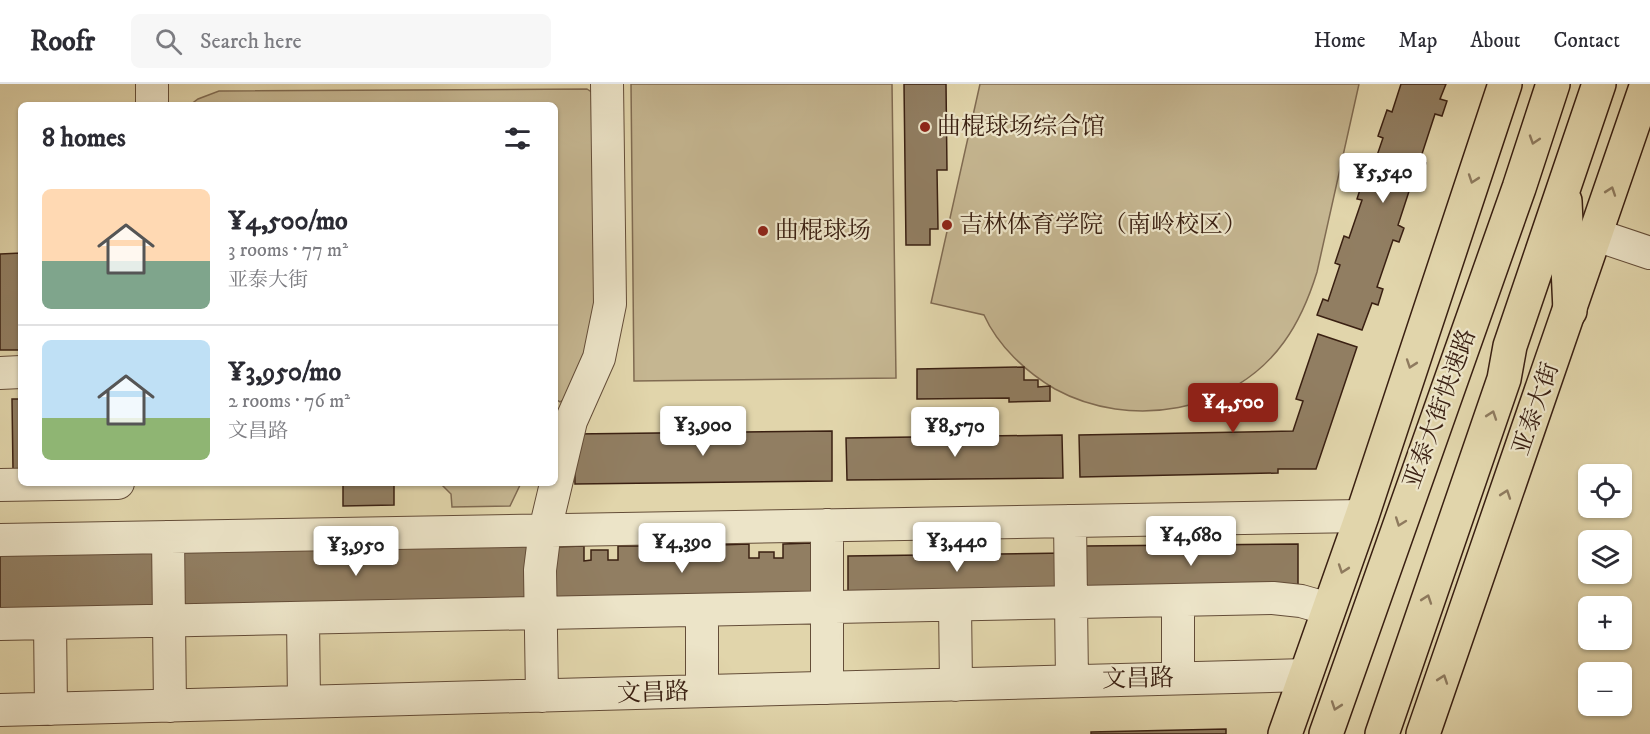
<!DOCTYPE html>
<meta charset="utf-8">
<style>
:root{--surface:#fff;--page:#f7f7f7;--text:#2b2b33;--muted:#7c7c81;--line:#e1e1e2;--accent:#8f2418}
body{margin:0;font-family:"IM FELL DW Pica","Noto Serif SC",serif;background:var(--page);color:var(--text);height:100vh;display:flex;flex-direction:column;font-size:22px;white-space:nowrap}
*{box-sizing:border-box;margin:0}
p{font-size:20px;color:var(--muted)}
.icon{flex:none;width:33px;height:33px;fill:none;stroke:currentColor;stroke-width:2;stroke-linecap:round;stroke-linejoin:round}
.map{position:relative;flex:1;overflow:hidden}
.sheet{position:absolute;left:18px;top:18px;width:540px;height:384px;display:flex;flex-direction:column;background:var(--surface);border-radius:9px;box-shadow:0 2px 4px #0004}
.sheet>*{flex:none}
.fabs{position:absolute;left:1578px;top:380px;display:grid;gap:12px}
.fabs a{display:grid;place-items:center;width:54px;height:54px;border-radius:9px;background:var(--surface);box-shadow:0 2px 4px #0004;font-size:30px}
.price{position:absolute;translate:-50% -51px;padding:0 14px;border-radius:6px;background:#fff;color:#222;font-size:20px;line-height:39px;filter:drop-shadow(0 2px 3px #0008)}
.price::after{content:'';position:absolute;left:50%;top:36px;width:18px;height:14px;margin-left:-9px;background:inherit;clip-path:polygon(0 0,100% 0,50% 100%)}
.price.current{background:var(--accent);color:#fff}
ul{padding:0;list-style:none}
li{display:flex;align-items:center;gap:18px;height:150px;padding:0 24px}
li+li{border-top:2px solid var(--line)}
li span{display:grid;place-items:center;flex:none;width:168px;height:120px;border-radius:9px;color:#555}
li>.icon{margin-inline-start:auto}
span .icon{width:72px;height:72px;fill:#fffc;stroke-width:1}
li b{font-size:26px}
h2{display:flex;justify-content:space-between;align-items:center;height:72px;padding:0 24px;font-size:26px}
header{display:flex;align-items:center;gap:36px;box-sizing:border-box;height:84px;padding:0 30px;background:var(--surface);border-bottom:2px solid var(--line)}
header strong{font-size:28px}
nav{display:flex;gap:33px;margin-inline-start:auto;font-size:21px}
.search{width:420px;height:54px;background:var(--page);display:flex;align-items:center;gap:15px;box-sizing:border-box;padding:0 21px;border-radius:9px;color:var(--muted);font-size:22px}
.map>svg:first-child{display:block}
.green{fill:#c5b691;stroke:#806b52;stroke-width:1.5}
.building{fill:#917e62;stroke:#3a2012;stroke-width:1.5}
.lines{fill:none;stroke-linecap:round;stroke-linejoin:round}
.minor-casing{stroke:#644d38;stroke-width:34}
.major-casing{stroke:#3a2012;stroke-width:36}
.highway-casing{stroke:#3a2012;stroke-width:36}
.minor{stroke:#ece4c8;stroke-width:32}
.major{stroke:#e1d5ab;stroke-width:33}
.highway{stroke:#e1d5ab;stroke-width:33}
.oneway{stroke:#8e7a5e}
.poi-dot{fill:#8f2418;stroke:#ece4c8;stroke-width:2}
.labels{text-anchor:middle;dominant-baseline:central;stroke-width:4.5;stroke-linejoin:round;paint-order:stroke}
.poi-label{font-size:24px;fill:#3a2012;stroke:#ece4c8;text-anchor:start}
.street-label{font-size:24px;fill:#3a2012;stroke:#ece4c8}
</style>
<header>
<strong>Roofr</strong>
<div class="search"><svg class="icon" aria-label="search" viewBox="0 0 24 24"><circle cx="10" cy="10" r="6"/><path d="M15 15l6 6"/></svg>Search here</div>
<nav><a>Home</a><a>Map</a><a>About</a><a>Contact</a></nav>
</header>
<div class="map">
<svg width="1650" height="650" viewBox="0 0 1650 650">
<rect width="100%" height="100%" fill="#e1d5ab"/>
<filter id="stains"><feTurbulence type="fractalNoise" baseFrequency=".00333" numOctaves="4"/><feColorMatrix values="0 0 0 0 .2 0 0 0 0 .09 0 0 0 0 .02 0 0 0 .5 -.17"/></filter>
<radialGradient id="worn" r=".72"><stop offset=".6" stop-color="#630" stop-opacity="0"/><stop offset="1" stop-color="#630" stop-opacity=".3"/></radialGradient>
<path class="green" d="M631 0H892L896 294 634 297Z
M980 0H1359L1317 188C1309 214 1300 236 1284 258 1233 329 1130 346 1055 305 1026 288 998 262 984 231L931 219Z
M587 5 593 9 597 233 569 313 560 318 555 315V21H190L198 15 219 7Z
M440 399H521L510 422 452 423 451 410Z"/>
<path class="building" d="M904 0H946L947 86H937L938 145H930V161H906Z
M1401 0H1446L1440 15 1447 17 1442 32 1435 30 1420 76 1426 79 1421 94 1414 92 1398 141 1404 144 1399 158 1393 156 1377 203 1383 205 1378 221 1372 219 1362 246 1317 231 1323 215 1328 217 1340 181 1335 179 1344 152 1349 154 1362 116 1357 115 1365 90 1370 92 1383 54 1378 52 1387 26 1392 28Z
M21 169V266H0V170Z
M1318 250 1357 263 1316 385H1278V389L1080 393 1079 351 1293 347 1303 317 1296 315Z
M1024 283V296H1038V303L1050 302V317L1009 318V314L917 315V285Z
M12 315H21V385L13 386Z
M832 347V397L575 400 574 350Z
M1062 351 1063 394 847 396 846 354Z
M343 399H394V421L343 422Z
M812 459V514L553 517V463L584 462V477L591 476V466H608V476H618V462H647L648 476H654V462L713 461V475H719V461L749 460V474H759V468H774V474H783V460Z
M1298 460V504L1086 507 1085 462Z
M532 462V520L181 524 180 466Z
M157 466V525L0 527V468Z
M1066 469 1067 506 848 509V472Z
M1226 645V650H1091V648Z"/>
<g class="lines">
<g class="minor-casing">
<path id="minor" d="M152 0V21
M1596 151 1650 169
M0 289 21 288
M0 401 118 399
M1070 437 1072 597
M827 441V604
M168 453 170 622
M0 456 1362 432
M1178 516V594
M955 521 956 601
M702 526V607
M303 534 304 618
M50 539 51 625
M0 540 1273 514 1301 517 1329 525
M542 612 540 486 545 446 571 337 599 274 610 220 607 0
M0 626 1305 591"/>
</g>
<g class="major-casing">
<path id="major" d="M1285 650 1362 432 1505 0
M1423 650 1647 0"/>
</g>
<g class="highway-casing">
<path id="highway" d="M1565 117 1570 227
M1326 650 1519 104 1553 0
M1382 650 1504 295 1510 262 1599 0"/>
</g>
<use href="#minor" class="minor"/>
<use href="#major" class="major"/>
<use href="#highway" class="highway"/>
</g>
<defs><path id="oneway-chevron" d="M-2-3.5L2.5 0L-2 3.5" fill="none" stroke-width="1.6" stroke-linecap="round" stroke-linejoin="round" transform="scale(1.5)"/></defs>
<g class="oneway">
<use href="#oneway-chevron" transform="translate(1534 56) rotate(108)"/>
<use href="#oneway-chevron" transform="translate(1473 95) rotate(109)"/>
<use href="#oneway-chevron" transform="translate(1611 107) rotate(-71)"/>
<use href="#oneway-chevron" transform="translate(1411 280) rotate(109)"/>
<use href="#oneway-chevron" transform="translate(1492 331) rotate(-71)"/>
<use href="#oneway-chevron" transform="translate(1506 410) rotate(-71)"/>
<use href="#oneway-chevron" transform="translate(1400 438) rotate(110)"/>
<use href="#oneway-chevron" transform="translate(1343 485) rotate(109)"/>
<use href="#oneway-chevron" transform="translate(1427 515) rotate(-71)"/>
<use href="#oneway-chevron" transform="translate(1443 595) rotate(-71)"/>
<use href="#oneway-chevron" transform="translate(1336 622) rotate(109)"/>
</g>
<g class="poi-dot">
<circle cx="925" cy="43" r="6"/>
<circle cx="947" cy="141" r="6"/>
<circle cx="763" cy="147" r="6"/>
</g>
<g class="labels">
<g class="poi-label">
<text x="937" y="43">曲棍球场综合馆</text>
<text x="959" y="141">吉林体育学院（南岭校区）</text>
<text x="775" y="147">曲棍球场</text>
</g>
<g class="street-label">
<text transform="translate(1440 325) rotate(-70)">亚泰大街快速路</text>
<text transform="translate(1536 325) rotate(-71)">亚泰大街</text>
<text transform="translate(1138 595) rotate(-1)">文昌路</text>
<text transform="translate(653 609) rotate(-2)">文昌路</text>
</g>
</g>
<rect width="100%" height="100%" filter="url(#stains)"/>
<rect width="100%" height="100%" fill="url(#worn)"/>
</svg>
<div class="fabs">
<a><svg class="icon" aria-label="locate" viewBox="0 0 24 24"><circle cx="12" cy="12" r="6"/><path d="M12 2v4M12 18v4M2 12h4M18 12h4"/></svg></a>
<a><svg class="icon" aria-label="layers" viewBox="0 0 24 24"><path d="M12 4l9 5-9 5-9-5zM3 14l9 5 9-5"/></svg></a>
<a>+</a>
<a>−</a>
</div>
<b class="price" style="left:1383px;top:120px">¥5,540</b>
<b class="price current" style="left:1233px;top:350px">¥4,500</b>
<b class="price" style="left:703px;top:373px">¥3,900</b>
<b class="price" style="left:955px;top:374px">¥8,570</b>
<b class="price" style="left:1191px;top:483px">¥4,680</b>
<b class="price" style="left:957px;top:489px">¥3,440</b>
<b class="price" style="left:682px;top:490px">¥4,390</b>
<b class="price" style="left:356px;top:493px">¥3,950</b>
<section class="sheet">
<h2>8 homes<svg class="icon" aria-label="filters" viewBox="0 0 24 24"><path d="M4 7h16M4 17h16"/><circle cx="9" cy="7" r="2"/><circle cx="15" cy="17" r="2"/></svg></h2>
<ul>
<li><span style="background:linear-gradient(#ffd9b3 60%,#7fa58c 0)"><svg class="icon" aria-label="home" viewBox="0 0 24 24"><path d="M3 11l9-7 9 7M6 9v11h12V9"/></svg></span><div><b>¥4,500/mo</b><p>3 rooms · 77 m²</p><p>亚泰大街</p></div></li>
<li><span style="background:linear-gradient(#bfe0f5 65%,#8fb573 0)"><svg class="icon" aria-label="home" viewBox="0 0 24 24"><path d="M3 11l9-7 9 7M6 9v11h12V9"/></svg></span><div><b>¥3,950/mo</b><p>2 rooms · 76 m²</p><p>文昌路</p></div></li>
</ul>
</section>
</div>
